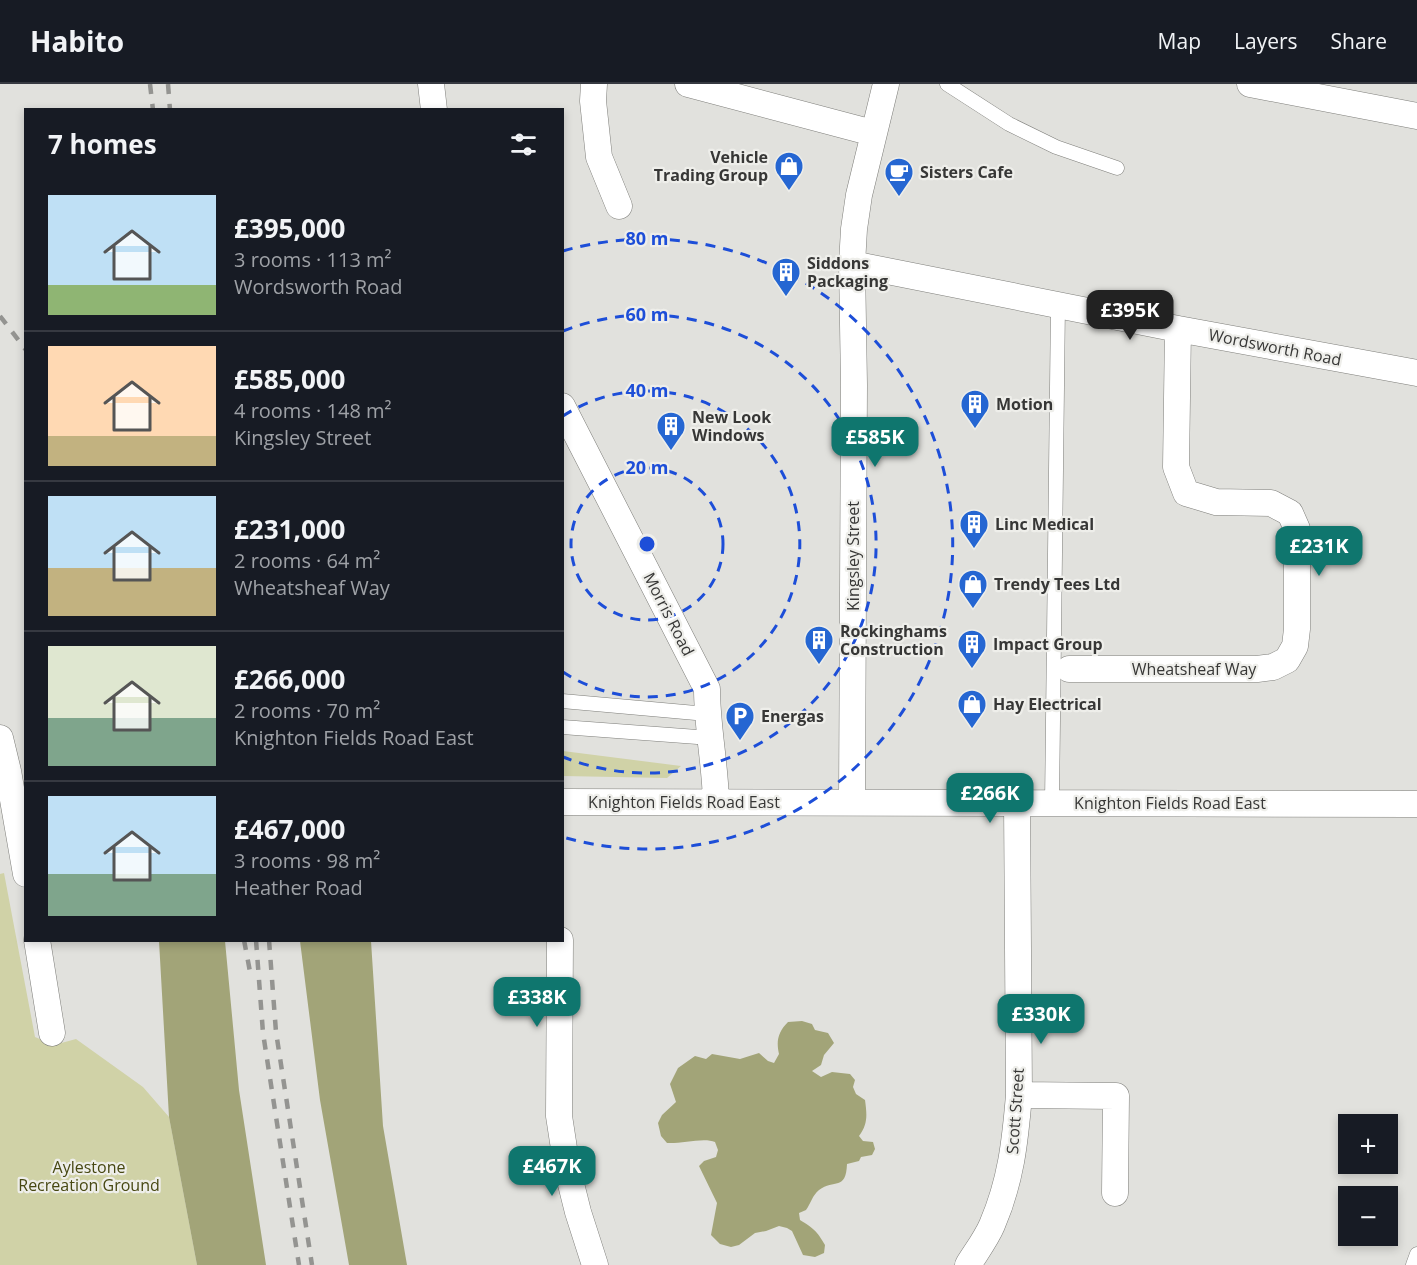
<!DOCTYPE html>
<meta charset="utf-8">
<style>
:root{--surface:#171b24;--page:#20242c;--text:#f1f3f6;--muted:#9ea1a6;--line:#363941;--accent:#0f766e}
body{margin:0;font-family:"Open Sans",sans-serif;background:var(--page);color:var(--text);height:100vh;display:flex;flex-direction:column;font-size:22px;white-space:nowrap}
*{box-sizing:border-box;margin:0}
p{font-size:20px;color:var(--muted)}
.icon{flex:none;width:33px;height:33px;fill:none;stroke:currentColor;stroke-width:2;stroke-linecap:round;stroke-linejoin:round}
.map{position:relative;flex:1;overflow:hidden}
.sheet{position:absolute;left:24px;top:24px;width:540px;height:834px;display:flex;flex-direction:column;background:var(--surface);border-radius:0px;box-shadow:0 3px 9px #0003}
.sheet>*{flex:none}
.controls{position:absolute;left:1338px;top:1030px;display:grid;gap:12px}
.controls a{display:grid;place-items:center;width:60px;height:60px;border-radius:0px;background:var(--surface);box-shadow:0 3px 9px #0003;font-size:30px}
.price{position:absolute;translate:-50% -51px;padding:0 14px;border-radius:12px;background:var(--accent);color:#fff;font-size:20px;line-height:39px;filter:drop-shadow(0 2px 3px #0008)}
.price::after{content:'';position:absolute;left:50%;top:36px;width:18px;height:14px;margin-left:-9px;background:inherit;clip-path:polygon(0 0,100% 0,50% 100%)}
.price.on{background:#222;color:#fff}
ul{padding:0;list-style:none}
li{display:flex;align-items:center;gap:18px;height:150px;padding:0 24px}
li+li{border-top:2px solid var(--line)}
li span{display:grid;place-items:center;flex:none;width:168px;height:120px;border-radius:0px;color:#555}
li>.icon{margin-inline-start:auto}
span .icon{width:72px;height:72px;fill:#fffc;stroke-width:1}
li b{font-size:26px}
h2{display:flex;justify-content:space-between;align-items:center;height:72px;padding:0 24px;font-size:26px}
header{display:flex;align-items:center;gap:36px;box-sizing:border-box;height:84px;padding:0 30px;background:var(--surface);border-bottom:2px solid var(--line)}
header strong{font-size:28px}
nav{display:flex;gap:33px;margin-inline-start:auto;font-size:21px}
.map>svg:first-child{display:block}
.green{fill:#d0d2a7}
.forest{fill:#a2a478}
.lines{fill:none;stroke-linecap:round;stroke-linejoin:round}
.lane-casing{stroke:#7e7e7a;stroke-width:15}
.street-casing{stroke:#7e7e7a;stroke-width:27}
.lane{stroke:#fff;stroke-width:14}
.street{stroke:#fff;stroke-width:26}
.rail{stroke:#949491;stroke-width:4.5;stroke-dasharray:10 10;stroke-linecap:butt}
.ring{fill:none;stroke:#1d4ed8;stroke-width:3;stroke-dasharray:10 8}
.labels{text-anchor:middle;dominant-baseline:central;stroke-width:4.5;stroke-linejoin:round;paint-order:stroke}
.poi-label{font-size:16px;font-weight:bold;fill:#373736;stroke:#eeeeea;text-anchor:start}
.street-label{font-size:16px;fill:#373736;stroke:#eeeeea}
.park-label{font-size:16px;fill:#474812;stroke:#eeeeea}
.centre{fill:#1d4ed8;stroke:#eeeeea;stroke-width:3}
.ring-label{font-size:18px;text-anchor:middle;font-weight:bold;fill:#1d4ed8;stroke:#eeeeea;stroke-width:4.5;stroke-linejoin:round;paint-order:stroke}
</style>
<header>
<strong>Habito</strong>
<nav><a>Map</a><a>Layers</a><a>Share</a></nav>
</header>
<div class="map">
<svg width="1417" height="1181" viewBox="0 0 1417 1181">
<rect width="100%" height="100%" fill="#e1e1dd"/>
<path class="green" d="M563 667 681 682 667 694 563 692Z
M4 789 35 953 54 961 76 955 143 1003 169 1033 197 1181H0V790Z"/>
<path class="forest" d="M159 857H225L239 1006 266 1181H197L169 1033Z
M300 857H371L383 1042 407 1181H349L320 1016Z
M802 937 812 940 815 946 828 949 834 959 824 971 821 981 812 987 821 993 832 988 850 990 855 996 853 1003 856 1010 865 1016C867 1031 868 1040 859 1052L863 1057 873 1058 875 1065 872 1071 861 1073 859 1077 847 1080C846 1107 834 1095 819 1106 812 1112 811 1119 806 1126L799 1129 800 1136C813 1144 817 1147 825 1161L824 1169 815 1173 803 1171 792 1147 787 1144 779 1142 766 1147 755 1149 739 1161 731 1163 720 1160 711 1151 717 1119 699 1082 704 1077 716 1073 718 1066 715 1058C704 1053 681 1060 667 1059L661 1052 658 1039 662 1031 676 1018 670 1000 678 984 695 972 706 975 712 970 740 975 759 969 768 977 774 979 779 970C776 957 778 948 788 938Z"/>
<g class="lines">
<g class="lane-casing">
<path id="lane" d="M947 0 1009 40 1056 63 1117 84
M562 617 707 630
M562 643 711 654
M1052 719 1058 220
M1413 1181 1417 1170"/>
</g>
<g class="street-casing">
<path id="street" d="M431 0 434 26
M594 0 593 17 599 73 619 122
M688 0 873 49
M1250 0 1417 32
M852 180 1178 245 1417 289
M562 322 707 605C707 642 715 679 716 717
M1069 585H1257L1273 583 1287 576 1295 562 1297 545V445L1290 429 1271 419 1216 418 1186 409 1176 383 1178 245
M0 654 8 687 26 790
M852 717 854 301 852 180 854 145 859 111 886 0
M562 718 1417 720
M37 856 52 949
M560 856 559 1032 567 1084 578 1128 595 1181
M1019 1011 1116 1012 1115 1109
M968 1181C976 1168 986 1155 992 1141 1011 1097 1015 1058 1019 1011L1017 718"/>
</g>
<use href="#lane" class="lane"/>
<use href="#street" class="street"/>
<path class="rail" d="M150 0 153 26
M168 0 170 26
M0 232 26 266
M244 856 251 893
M256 856 263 949 299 1181
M269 856 276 948 312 1181"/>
</g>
<g class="ring">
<circle cx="647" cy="460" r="76"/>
<path d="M563 332A153 153 0 1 1 563 588"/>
<path d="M563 247A229 229 0 1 1 563 673"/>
<path d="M563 167A305 305 0 1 1 563 753"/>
</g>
<defs>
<g id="shop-pin" transform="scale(1.5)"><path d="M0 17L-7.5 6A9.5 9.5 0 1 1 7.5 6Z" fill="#2566d2" stroke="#eeeeea"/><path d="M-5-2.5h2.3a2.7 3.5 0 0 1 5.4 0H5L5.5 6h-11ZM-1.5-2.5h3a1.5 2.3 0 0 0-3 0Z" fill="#fff"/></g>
<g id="cafe-pin" transform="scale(1.5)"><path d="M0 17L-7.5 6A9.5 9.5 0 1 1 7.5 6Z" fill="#2566d2" stroke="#eeeeea"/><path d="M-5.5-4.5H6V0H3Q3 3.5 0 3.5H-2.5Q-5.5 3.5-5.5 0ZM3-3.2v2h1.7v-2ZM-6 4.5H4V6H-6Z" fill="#fff"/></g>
<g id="building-pin" transform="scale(1.5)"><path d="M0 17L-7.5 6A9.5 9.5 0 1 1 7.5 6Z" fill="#2566d2" stroke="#eeeeea"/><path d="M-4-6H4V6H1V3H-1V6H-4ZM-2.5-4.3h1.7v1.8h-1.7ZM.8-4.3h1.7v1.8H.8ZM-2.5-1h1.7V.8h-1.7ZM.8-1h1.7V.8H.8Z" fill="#fff"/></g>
<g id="parking-pin" transform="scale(1.5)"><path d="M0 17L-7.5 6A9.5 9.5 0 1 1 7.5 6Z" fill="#2566d2" stroke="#eeeeea"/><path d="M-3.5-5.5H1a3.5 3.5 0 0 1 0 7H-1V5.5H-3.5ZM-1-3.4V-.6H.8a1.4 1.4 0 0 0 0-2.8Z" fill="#fff"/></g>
</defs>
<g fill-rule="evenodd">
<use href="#shop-pin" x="789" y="82"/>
<use href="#cafe-pin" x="899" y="88"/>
<use href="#building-pin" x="786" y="188"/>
<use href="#building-pin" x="975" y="320"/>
<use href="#building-pin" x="671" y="342"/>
<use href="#building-pin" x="974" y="440"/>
<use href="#shop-pin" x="973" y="500"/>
<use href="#building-pin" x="819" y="556"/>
<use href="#building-pin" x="972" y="560"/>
<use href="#shop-pin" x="972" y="620"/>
<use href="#parking-pin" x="740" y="632"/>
</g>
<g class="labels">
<g class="poi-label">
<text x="768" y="73" text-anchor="end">Vehicle<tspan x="768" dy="18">Trading Group</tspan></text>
<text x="920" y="88">Sisters Cafe</text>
<text x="807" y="179">Siddons<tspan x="807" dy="18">Packaging</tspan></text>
<text x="996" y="320">Motion</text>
<text x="692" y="333">New Look<tspan x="692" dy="18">Windows</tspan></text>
<text x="995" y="440">Linc Medical</text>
<text x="994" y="500">Trendy Tees Ltd</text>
<text x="840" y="547">Rockinghams<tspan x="840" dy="18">Construction</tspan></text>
<text x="993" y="560">Impact Group</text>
<text x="993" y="620">Hay Electrical</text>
<text x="761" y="632">Energas</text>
</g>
<g class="street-label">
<text transform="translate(1275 263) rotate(11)">Wordsworth Road</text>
<text transform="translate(853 472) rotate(-90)">Kingsley Street</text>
<text transform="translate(669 530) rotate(63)">Morris Road</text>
<text x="1194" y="585">Wheatsheaf Way</text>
<text x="684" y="718">Knighton Fields Road East</text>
<text x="1170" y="719">Knighton Fields Road East</text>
<text transform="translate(1015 1027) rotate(-86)">Scott Street</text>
</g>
<g class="park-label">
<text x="89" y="1083">Aylestone<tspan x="89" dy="18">Recreation Ground</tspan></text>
</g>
</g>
<circle cx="647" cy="460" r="9" class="centre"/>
<g class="ring-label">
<text x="647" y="161">80 m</text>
<text x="647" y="237">60 m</text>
<text x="647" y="313">40 m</text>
<text x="647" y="390">20 m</text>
</g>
</svg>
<div class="controls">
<a>+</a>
<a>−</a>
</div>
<b class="price on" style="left:1130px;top:257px">£395K</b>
<b class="price" style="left:875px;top:384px">£585K</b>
<b class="price" style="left:1319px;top:493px">£231K</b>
<b class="price" style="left:990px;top:740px">£266K</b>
<b class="price" style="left:537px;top:944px">£338K</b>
<b class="price" style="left:1041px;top:961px">£330K</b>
<b class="price" style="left:552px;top:1113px">£467K</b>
<section class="sheet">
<h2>7 homes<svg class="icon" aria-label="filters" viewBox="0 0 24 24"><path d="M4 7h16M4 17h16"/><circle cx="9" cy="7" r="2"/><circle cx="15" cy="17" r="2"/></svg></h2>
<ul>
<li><span style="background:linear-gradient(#bfe0f5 75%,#8fb573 0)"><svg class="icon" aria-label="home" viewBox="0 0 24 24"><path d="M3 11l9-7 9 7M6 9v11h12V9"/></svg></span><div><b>£395,000</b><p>3 rooms · 113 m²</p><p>Wordsworth Road</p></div></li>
<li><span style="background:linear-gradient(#ffd9b3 75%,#c2b280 0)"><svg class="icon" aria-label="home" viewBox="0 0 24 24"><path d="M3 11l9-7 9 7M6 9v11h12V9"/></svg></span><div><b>£585,000</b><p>4 rooms · 148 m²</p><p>Kingsley Street</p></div></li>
<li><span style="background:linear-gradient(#bfe0f5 60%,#c2b280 0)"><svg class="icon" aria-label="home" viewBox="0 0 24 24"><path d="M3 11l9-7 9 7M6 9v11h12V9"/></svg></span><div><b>£231,000</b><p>2 rooms · 64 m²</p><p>Wheatsheaf Way</p></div></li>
<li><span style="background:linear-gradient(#dfe7d0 60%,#7fa58c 0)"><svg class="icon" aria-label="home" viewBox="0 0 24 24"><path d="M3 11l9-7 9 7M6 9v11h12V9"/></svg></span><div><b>£266,000</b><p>2 rooms · 70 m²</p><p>Knighton Fields Road East</p></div></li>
<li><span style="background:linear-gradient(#bfe0f5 65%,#7fa58c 0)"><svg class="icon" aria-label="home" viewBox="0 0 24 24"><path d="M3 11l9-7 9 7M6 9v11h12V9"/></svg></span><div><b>£467,000</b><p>3 rooms · 98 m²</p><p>Heather Road</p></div></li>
</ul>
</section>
</div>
